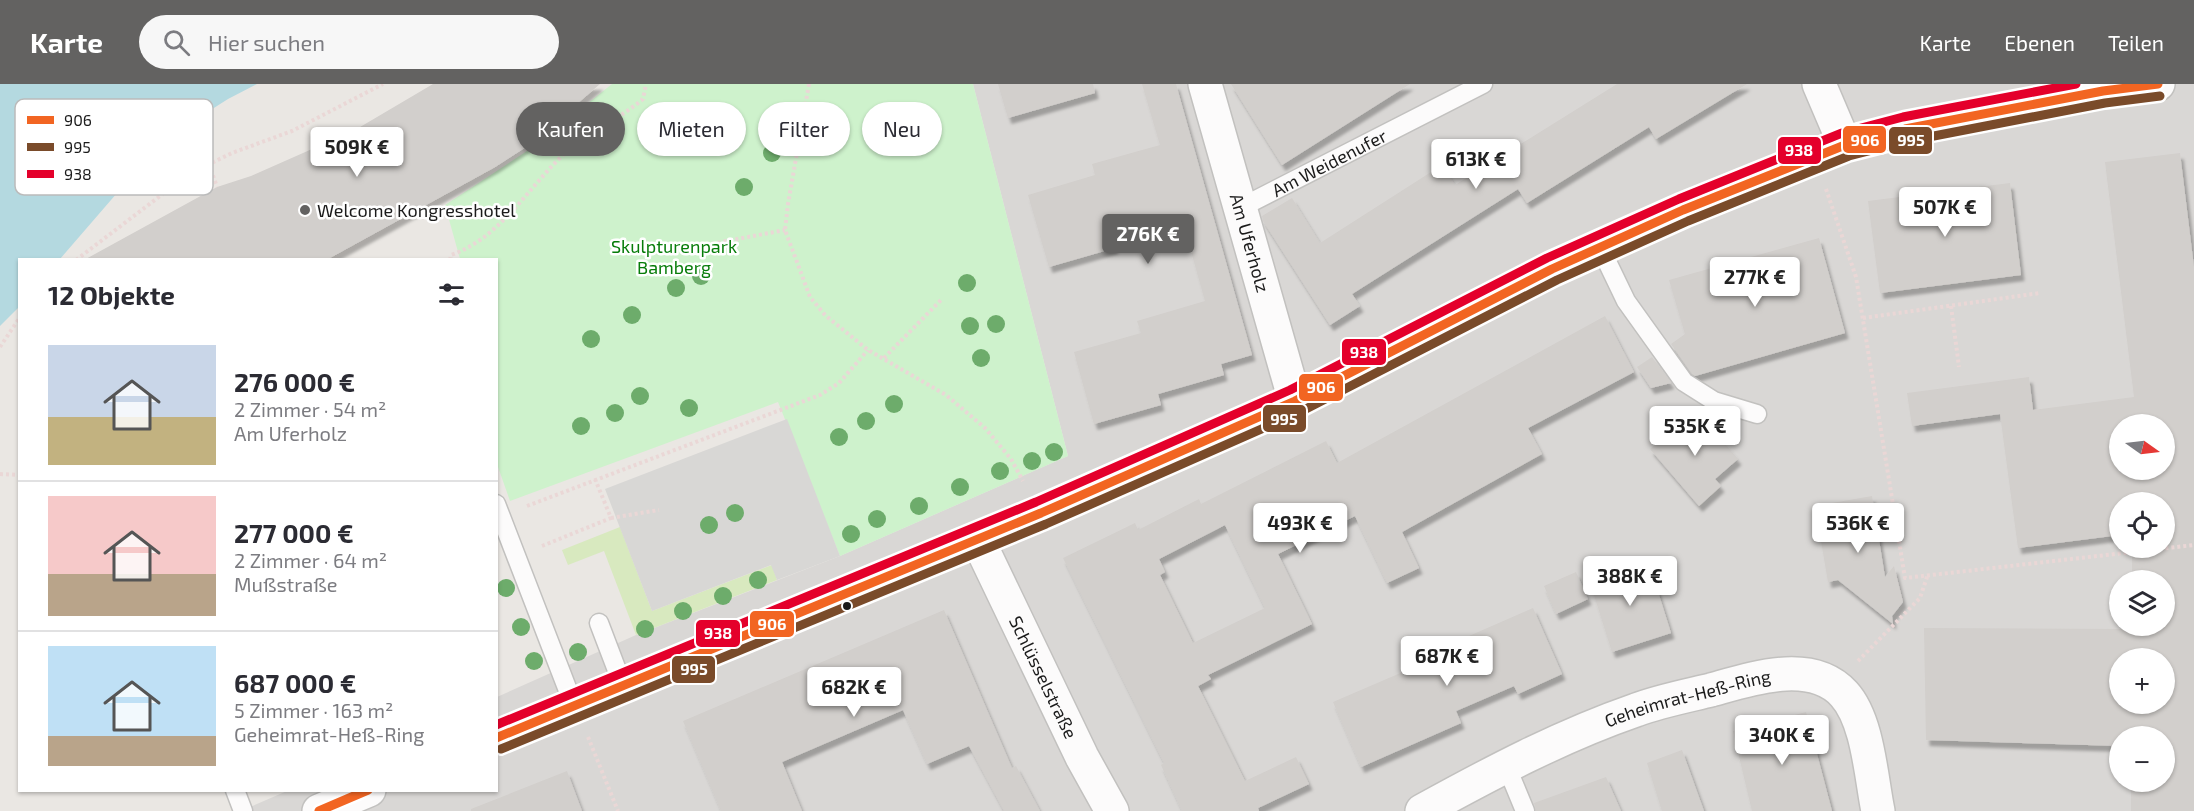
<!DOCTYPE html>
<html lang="de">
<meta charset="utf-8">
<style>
:root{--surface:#fff;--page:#f7f7f7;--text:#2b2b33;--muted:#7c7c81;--line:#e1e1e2;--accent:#636261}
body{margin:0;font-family:"Exo 2",sans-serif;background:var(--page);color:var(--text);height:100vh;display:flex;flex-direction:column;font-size:22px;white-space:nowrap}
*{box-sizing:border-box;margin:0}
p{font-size:20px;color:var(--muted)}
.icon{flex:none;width:33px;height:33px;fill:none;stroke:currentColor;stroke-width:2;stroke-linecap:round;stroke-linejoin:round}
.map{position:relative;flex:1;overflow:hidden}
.sheet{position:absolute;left:18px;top:174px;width:480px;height:534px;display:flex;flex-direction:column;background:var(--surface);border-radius:0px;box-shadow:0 2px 4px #0004}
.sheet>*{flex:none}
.banner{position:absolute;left:516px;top:18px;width:570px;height:54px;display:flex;gap:12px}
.needle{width:39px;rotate:104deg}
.tools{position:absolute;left:2109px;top:330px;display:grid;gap:12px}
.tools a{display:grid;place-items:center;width:66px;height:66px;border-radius:50%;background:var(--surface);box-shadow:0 2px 4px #0004;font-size:30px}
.price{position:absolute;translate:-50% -51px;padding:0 14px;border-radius:6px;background:#fff;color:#222;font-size:20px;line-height:39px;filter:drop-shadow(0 2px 3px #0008)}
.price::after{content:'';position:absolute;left:50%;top:36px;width:18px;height:14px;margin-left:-9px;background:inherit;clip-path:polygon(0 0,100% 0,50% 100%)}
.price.on{background:var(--accent);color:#fff}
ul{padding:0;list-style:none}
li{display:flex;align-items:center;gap:18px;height:150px;padding:0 30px}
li+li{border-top:2px solid var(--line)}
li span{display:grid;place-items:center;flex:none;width:168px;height:120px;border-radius:0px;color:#555}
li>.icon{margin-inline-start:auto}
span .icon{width:72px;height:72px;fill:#fffc;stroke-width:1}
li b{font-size:26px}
h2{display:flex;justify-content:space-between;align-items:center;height:72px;padding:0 30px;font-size:26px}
.tag{padding:0 21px;border-radius:27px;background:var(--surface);box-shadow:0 2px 4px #0004;font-size:21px;line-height:54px}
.tag.on{background:var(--accent);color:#fff}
header{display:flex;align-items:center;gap:36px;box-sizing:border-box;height:84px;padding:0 30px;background:var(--accent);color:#fff}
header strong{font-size:28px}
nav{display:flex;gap:33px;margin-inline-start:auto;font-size:21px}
.search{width:420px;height:54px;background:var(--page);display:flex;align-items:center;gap:15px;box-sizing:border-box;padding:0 21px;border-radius:33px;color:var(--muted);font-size:22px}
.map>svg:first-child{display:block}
.residential{fill:#d9d7d5;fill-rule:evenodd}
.grass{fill:#d8e9bf}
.park{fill:#cef2cc}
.parking{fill:#d8d7d5}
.water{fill:#b4d9e0}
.building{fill:#d2cfcc;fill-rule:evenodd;filter:url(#shadow)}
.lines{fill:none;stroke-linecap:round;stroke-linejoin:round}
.service-casing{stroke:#c2c1bf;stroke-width:21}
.minor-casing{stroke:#c2c1bf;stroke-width:36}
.path{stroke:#ead7d6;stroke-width:4;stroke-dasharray:3 3;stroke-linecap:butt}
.service{stroke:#fcfbfb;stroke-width:18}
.minor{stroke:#fcfbfb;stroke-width:33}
.bus-1-casing{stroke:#fff;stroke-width:14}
.bus-2-casing{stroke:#fff;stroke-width:14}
.bus-3-casing{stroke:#fff;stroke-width:14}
.bus-1{stroke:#f26522;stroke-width:9}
.bus-2{stroke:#7a4b2a;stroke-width:9}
.bus-3{stroke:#e4002b;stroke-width:9}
.tree{fill:#6dac6b}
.poi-dot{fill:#636261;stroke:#fff;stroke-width:2}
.bus-dot{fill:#1b1b1b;stroke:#fff;stroke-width:2}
.labels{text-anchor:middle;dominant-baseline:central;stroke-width:5;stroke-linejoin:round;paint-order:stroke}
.street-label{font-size:18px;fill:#1b1b1b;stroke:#fff}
.poi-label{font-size:18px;fill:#1b1b1b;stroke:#fff;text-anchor:start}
.park-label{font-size:18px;fill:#067c09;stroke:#fff}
.key{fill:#fff;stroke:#bbb;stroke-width:1.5}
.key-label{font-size:16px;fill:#1b1b1b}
.line-badge{stroke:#fff;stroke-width:2}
.badge-label{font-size:16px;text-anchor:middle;font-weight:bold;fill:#fff}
</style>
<header>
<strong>Karte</strong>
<div class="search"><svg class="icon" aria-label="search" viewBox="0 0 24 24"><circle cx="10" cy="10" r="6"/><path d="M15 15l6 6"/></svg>Hier suchen</div>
<nav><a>Karte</a><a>Ebenen</a><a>Teilen</a></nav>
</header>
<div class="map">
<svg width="2194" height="727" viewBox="0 0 2194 727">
<defs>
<filter id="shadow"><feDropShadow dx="3.5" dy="6" stdDeviation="1.5" flood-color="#0004"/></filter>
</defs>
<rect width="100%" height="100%" fill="#eae7e3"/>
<path class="residential" d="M973 0H2194V727H241L287 707 496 706 497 613 636 551 840 472 1068 372ZM2120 340H2164V386H2120ZM2120 418H2164V464H2120ZM2120 496H2164V542H2120ZM2120 574H2164V620H2120ZM2120 652H2164V698H2120Z"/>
<path class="grass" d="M620 443 652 527 772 481 777 496 636 551 604 467 568 481 562 466Z"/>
<path class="park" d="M612 0H973L1068 372 840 472 778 318 510 417 497 380 496 176 460 175 445 121 533 63Z"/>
<path class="parking" d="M787 335 840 472 777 496 771 481 652 527 605 405Z"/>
<path class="water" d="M0 0H257L228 15 162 57 60 175 20 176 19 223 0 242Z"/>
<path class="building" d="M433 0H600L529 61 495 83 326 176H84L217 103 251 92 355 46Z
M998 0H1093L1095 9 1008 34Z
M1142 0H1176L1252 271 1221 280 1224 291 1158 310 1161 321 1094 340 1074 268 1141 249 1137 237 1205 217 1182 135 1112 153 1115 164 1049 183 1028 111 1095 91 1092 80 1160 61Z
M1231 0H1410L1282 81Z
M1617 0H1747L1656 55 1649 43 1527 119 1518 105 1352 210 1360 222 1330 241 1263 137 1262 132 1292 114 1320 159 1442 81 1455 101Z
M2180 69 2194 183V727H2131V698H2164V652H2120V662L1926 656 1924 544 2130 545 2131 542H2164V496H2132V464H2164V418H2120V451L2018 464 2000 330 1912 342 1907 309 2029 293 2033 326 2134 313 2105 78ZM2120 340H2164V386H2120ZM2120 574H2164V620H2120Z
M2010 99 2021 191 1880 209 1868 117Z
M1819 154 1845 249 1695 292 1692 290 1671 260 1685 250 1669 196Z
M1605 232 1634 288 1528 344 1542 370 1402 448 1419 484 1387 499 1355 432 1278 470 1312 540 1208 591 1211 595 1198 602 1245 697 1296 673 1309 700 1258 724 1259 727H1182L1161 681 1164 679 1063 474 1135 439 1138 446 1199 415 1201 420 1326 357 1337 379ZM1225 441 1265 524 1193 559 1160 491 1165 488 1159 475Z
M1652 273 1671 299 1651 304 1637 283Z
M1695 326 1738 375 1715 395 1721 402 1699 422 1650 365Z
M1872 412 1885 493 1894 482 1903 518 1892 532 1893 540 1838 496 1828 498 1815 422Z
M1649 479 1671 549 1612 568 1590 498Z
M1576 488 1588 515 1556 530 1544 502Z
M1533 524 1562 590 1518 610 1514 602 1456 627 1461 639 1361 683 1333 618 1433 575 1430 569Z
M944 526 1012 684 1016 682 1040 727H1004L969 662 927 680 903 626 782 678 802 727H721L683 637Z
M1806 628 1832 727H1752L1733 647Z
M1682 666 1704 727H1662L1647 679Z
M567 687 582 727H471V725Z
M1606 693 1621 727H1536L1534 719Z"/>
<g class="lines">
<g class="service-casing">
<g id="service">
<path id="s1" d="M1240 124 1483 0"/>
<path d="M1600 163 1626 217 1684 298 1714 317 1757 330"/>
<path d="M496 420 574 622"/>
<path d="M599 539 623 602"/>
<path d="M1506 681 1525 727"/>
<path d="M235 706 243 727"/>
</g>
</g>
<g class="minor-casing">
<g id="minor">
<path id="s2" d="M1205 0 1295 317"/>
<path d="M1819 0 1845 61"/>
<path id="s3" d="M978 456 1082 673 1112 727"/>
<path d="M496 654 1041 429 1295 317 1552 185 1683 126 1845 61 1905 45 2103 7 2158 0"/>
<path d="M319 727 369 706"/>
<path id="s4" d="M1422 727C1491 689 1561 652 1636 626 1660 617 1686 612 1711 606 1751 595 1811 574 1844 610 1868 636 1871 693 1878 727"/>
</g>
</g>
<path class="path" d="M809 0 788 120 785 146 810 213 825 231 868 266 946 311 985 344 1011 375 1023 397
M197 46 217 103
M1826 105 1856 193 1905 494 2194 461
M700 162 785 146
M76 176 189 90 232 69 292 47 383 0
M450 176 451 171C500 154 527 105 563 71 587 49 618 36 643 15L646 0
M1951 222 1959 283
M1863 234 2040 209
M0 263 20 233
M884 274 941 216
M0 390 20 391
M527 422 820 311 839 299 868 266
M611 434 659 426
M542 462 611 434 595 395
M1858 577 1920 514 1928 490
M588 653 618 727"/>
<use href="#service" class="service"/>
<use href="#minor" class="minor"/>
<g class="bus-1-casing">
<path id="bus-1" d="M496 654 1041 429 1295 317 1552 185 1683 126 1845 61 1905 45 2103 7 2158 0
M319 727 368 706"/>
</g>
<g class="bus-2-casing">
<path id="bus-2" d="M501 665 1046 440 1300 328 1557 196 1688 137 1849 72 1908 57 2105 19 2160 12"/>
</g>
<g class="bus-3-casing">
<path id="bus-3" d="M496 641 1036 418 1290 306 1547 174 1679 115 1842 49 1903 33 2076 0"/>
</g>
<use href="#bus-1" class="bus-1"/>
<use href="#bus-2" class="bus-2"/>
<use href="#bus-3" class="bus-3"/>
</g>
<g class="tree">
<circle cx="772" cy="69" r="9"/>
<circle cx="744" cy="103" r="9"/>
<circle cx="701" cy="192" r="9"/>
<circle cx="967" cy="199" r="9"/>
<circle cx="676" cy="204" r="9"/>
<circle cx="632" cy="231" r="9"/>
<circle cx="996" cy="240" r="9"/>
<circle cx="970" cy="242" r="9"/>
<circle cx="591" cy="255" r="9"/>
<circle cx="981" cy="274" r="9"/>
<circle cx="640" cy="312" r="9"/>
<circle cx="894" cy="320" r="9"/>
<circle cx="689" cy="324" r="9"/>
<circle cx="615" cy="329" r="9"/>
<circle cx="866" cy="337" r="9"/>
<circle cx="581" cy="342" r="9"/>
<circle cx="839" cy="353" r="9"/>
<circle cx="1054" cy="368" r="9"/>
<circle cx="1032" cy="377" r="9"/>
<circle cx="1000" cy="387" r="9"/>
<circle cx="960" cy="403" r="9"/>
<circle cx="919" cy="422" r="9"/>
<circle cx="735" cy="429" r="9"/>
<circle cx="877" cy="435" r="9"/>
<circle cx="709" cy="441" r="9"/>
<circle cx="851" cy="450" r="9"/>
<circle cx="758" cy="496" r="9"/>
<circle cx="506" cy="504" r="9"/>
<circle cx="723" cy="512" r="9"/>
<circle cx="683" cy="527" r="9"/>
<circle cx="521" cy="543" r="9"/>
<circle cx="645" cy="545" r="9"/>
<circle cx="578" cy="568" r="9"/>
<circle cx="534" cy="577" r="9"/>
</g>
<circle class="poi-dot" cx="305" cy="126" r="6"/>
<circle class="bus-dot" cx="847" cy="522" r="5"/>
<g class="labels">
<g class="street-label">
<text stroke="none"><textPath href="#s1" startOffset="100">Am Weidenufer</textPath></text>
<text stroke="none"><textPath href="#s2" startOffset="165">Am Uferholz</textPath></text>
<text stroke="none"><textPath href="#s3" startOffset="152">Schlüsselstraße</textPath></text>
<text stroke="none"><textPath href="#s4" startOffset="290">Geheimrat-Heß-Ring</textPath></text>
</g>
<g class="poi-label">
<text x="317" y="126">Welcome Kongresshotel</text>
</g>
<g class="park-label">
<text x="674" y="162">Skulpturenpark<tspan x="674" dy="21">Bamberg</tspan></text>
</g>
</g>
<rect x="15" y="15" width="198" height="96" rx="9" class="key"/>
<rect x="27" y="32" width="27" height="8" fill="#f26522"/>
<rect x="27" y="59" width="27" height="8" fill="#7a4b2a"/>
<rect x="27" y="86" width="27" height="8" fill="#e4002b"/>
<g class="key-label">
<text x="64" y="42">906</text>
<text x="64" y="69">995</text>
<text x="64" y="96">938</text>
</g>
<g class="line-badge">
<rect x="1842" y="41" width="45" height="29" rx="6" fill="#f26522"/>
<rect x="1888" y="42" width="45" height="29" rx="6" fill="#7a4b2a"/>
<rect x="1777" y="52" width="45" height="29" rx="6" fill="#e4002b"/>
<rect x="1341" y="254" width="46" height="28" rx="6" fill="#e4002b"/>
<rect x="1298" y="289" width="46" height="29" rx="6" fill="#f26522"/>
<rect x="1262" y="320" width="45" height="29" rx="6" fill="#7a4b2a"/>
<rect x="749" y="526" width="46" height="28" rx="6" fill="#f26522"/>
<rect x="695" y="535" width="46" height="29" rx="6" fill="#e4002b"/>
<rect x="671" y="571" width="45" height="29" rx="6" fill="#7a4b2a"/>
</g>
<g class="badge-label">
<text x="1865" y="62">906</text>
<text x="1911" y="62">995</text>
<text x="1799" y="72">938</text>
<text x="1364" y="274">938</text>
<text x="1321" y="309">906</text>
<text x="1284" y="341">995</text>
<text x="772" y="546">906</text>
<text x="718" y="555">938</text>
<text x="694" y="591">995</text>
</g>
</svg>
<div class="tools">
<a><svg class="needle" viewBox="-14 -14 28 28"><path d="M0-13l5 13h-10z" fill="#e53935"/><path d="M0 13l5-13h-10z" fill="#7c7c81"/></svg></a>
<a><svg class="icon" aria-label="locate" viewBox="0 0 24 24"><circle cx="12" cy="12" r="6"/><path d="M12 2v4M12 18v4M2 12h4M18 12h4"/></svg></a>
<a><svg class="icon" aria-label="layers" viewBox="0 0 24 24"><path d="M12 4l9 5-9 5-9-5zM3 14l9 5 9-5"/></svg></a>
<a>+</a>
<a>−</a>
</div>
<b class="price" style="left:357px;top:94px">509K €</b>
<b class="price" style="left:1476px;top:106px">613K €</b>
<b class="price" style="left:1945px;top:154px">507K €</b>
<b class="price on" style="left:1148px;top:181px">276K €</b>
<b class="price" style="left:1755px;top:224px">277K €</b>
<b class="price" style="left:1695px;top:373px">535K €</b>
<b class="price" style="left:1300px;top:470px">493K €</b>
<b class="price" style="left:1858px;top:470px">536K €</b>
<b class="price" style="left:1630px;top:523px">388K €</b>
<b class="price" style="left:1447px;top:603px">687K €</b>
<b class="price" style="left:854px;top:634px">682K €</b>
<b class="price" style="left:1782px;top:682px">340K €</b>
<div class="banner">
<a class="tag on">Kaufen</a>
<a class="tag">Mieten</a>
<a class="tag">Filter</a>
<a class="tag">Neu</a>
</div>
<section class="sheet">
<h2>12 Objekte<svg class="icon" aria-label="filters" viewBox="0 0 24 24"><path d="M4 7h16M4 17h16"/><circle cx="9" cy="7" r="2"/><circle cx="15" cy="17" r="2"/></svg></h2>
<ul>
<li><span style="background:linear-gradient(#c9d6e8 60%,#c2b280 0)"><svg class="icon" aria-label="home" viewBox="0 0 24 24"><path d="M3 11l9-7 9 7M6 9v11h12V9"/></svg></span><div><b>276 000 €</b><p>2 Zimmer · 54 m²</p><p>Am Uferholz</p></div></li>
<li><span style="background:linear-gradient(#f6c9c9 65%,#b9a48a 0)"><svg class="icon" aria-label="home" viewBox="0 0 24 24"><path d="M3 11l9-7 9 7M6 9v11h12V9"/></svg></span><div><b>277 000 €</b><p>2 Zimmer · 64 m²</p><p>Mußstraße</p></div></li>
<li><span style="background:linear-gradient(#bfe0f5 75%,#b9a48a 0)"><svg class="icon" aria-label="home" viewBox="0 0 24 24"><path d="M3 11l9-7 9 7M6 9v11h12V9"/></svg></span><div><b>687 000 €</b><p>5 Zimmer · 163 m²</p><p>Geheimrat-Heß-Ring</p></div></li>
</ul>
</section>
</div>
